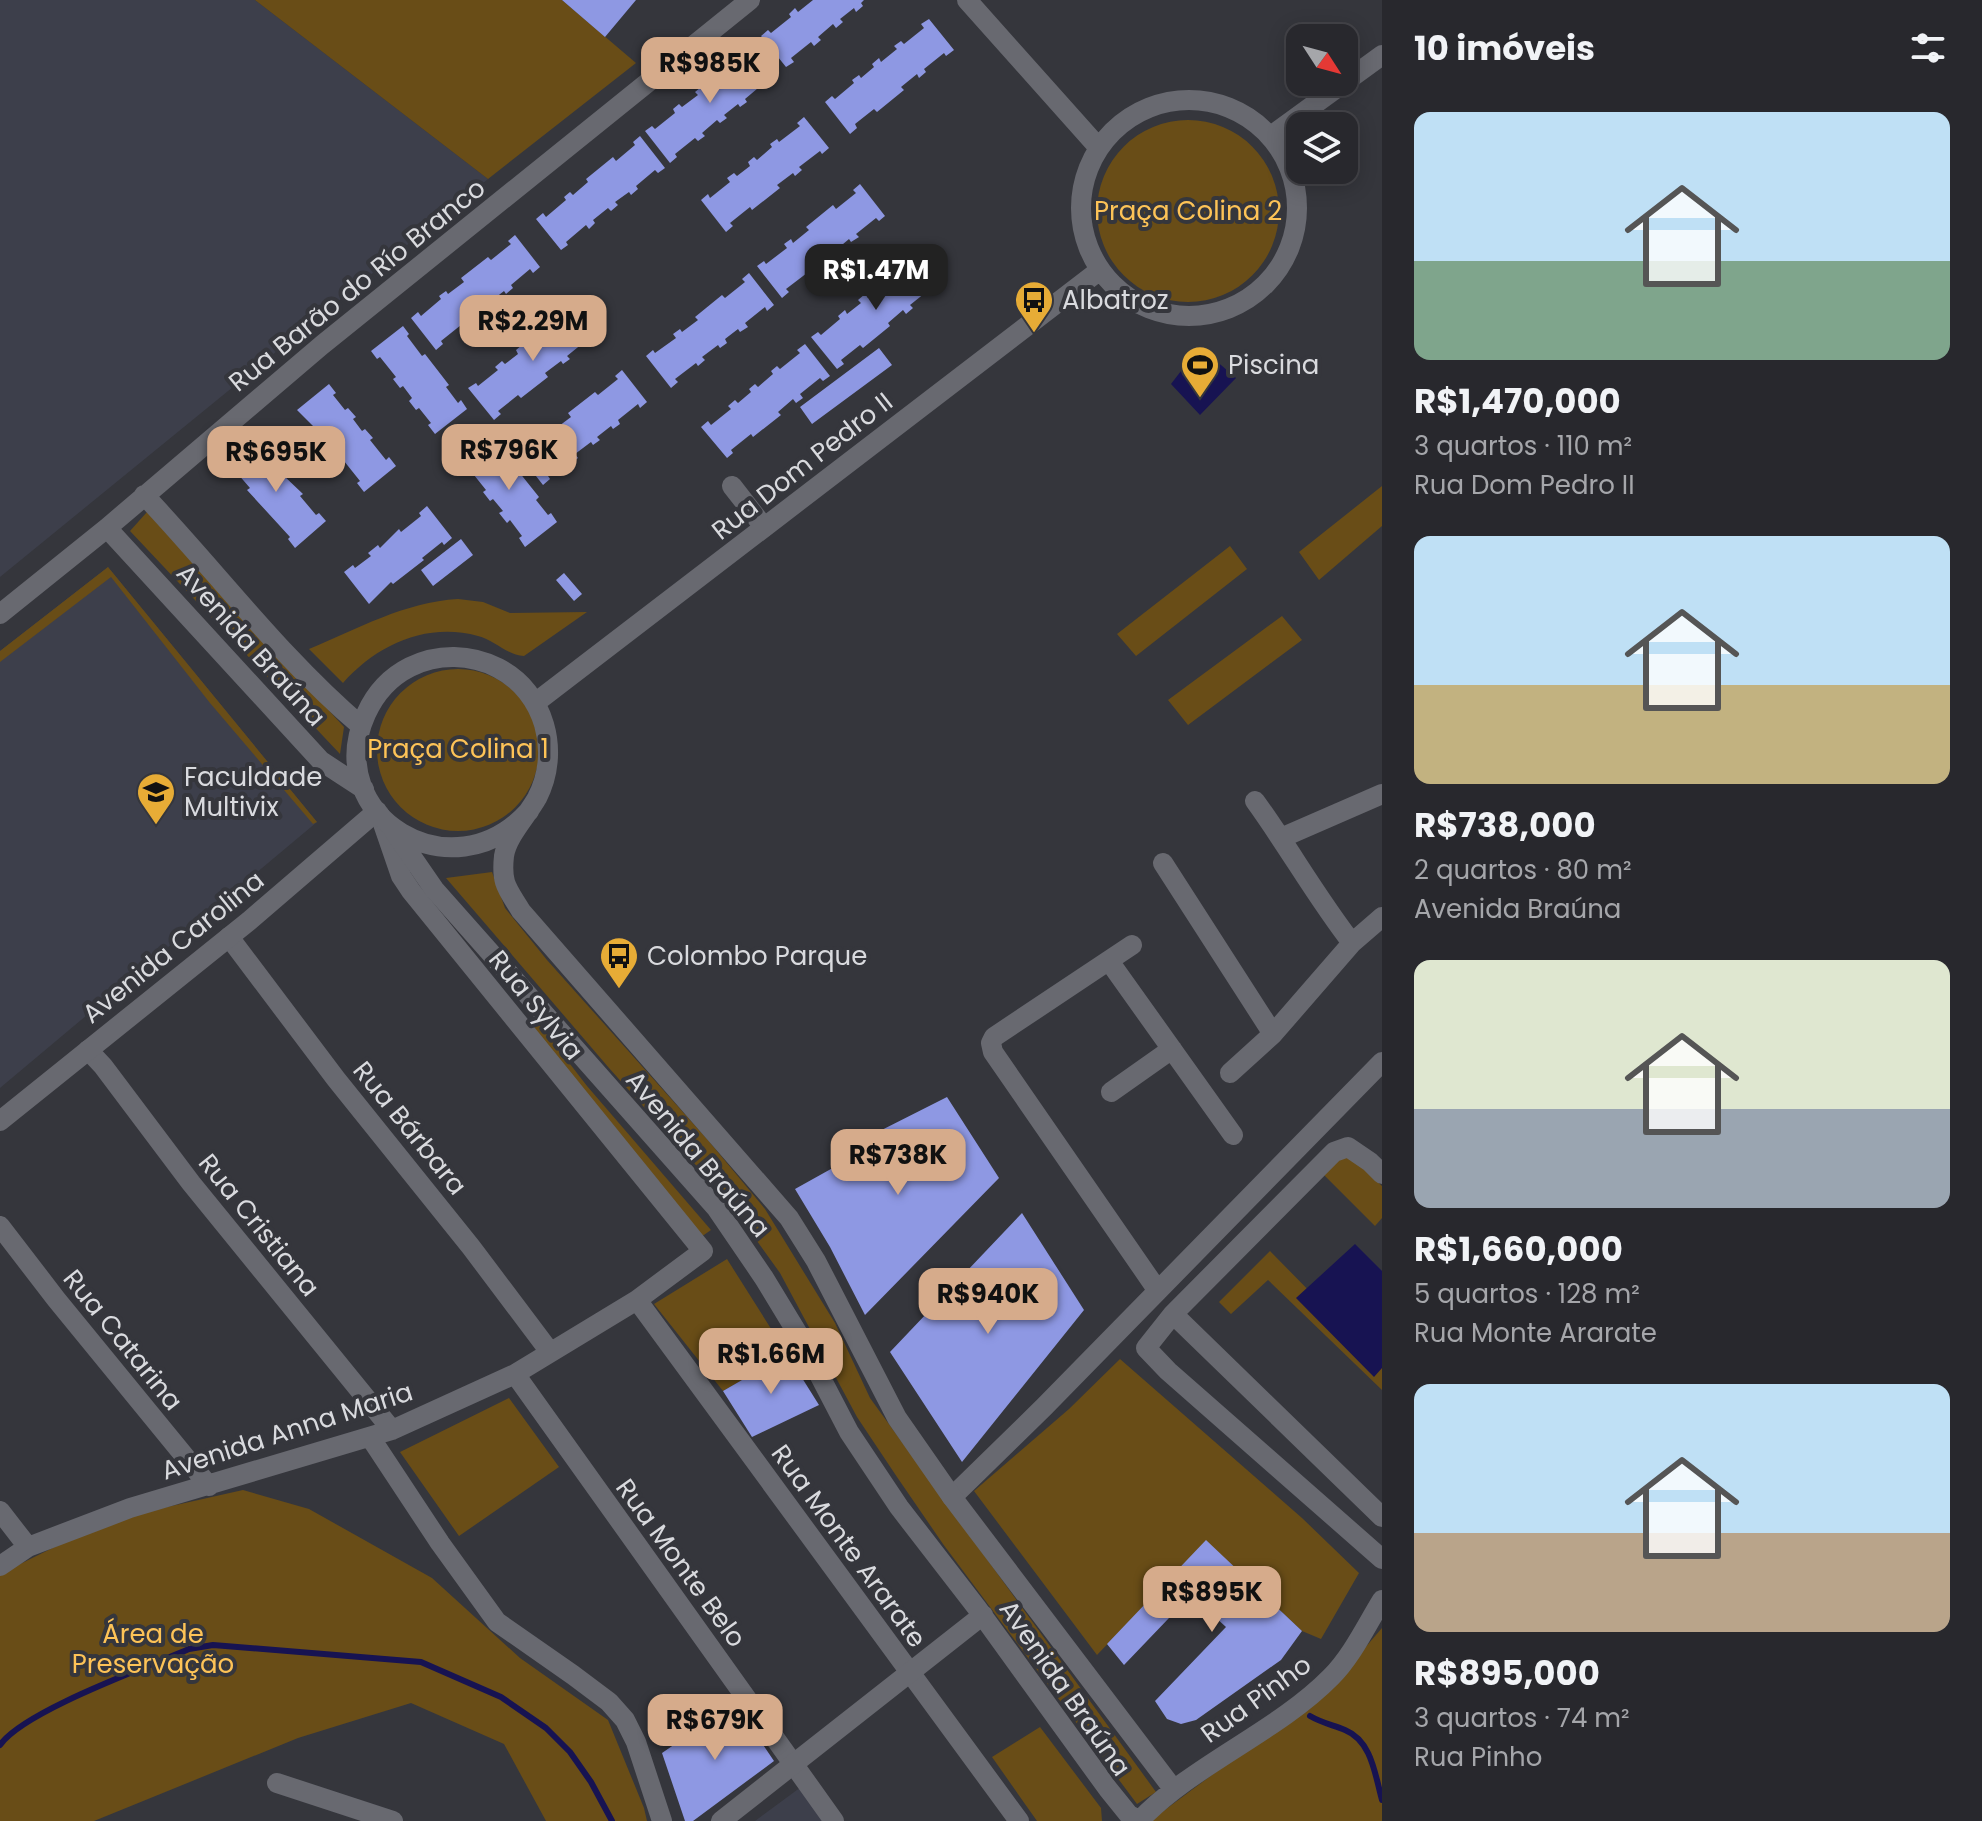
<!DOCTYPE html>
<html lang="pt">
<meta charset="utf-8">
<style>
:root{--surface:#28282d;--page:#303035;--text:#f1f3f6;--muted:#a5a6aa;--line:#444449;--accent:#d6ab8b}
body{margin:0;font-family:Poppins,sans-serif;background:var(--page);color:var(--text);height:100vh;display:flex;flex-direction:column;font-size:30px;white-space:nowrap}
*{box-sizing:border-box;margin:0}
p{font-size:26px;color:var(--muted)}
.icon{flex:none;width:44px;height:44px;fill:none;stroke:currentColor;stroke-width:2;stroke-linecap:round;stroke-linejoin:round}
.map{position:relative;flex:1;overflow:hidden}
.details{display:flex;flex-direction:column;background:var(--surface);width:600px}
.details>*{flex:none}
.needle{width:52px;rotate:126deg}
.controls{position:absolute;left:1286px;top:24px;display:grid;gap:16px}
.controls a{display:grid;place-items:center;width:72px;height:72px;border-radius:16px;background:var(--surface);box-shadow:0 4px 20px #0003,0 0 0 2px var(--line);font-size:40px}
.price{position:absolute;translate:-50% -68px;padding:0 18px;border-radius:16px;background:var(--accent);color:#111;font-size:26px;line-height:52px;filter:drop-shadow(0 2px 4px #0008)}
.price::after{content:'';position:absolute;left:50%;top:48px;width:24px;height:18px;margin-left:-12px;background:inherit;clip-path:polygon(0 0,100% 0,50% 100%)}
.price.on{background:#222;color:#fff}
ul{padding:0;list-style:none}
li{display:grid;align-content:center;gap:16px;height:424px;padding:0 32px}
li span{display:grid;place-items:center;height:248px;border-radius:16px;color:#555}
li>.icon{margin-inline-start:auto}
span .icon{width:144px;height:144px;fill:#fffc;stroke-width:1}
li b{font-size:34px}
h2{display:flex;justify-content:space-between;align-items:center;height:96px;padding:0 32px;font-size:34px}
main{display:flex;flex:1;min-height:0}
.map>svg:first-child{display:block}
.built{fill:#3d3f4b}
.green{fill:#694d17}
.water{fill:#171352}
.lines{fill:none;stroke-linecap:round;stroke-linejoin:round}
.stream{stroke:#171352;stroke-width:6}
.building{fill:#8e98e3}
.minor{stroke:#686970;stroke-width:20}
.tertiary{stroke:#686970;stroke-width:20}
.labels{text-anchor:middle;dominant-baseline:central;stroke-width:8;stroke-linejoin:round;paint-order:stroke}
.park-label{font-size:26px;fill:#fdc357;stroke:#35363c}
.street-label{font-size:26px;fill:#d9dade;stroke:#35363c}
.poi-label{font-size:26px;fill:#d9dade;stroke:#35363c;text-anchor:start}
</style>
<main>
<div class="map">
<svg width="1382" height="1821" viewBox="0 0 1382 1821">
<rect width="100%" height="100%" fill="#35363c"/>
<path class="built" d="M0 0H255L488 179 0 577Z
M108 567 317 822 0 1088V651Z
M801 1787 824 1821H755Z"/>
<path class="green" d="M255 0H562L636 63 488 179Z
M1097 211a91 91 0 1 1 182 0a91 91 0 1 1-182 0Z
M1382 486V526L1319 580 1299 552Z
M147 512 344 727 340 754 130 531Z
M1230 546 1247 569 1136 656 1117 634Z
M108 567 317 822 313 824 210 703 111 577 0 662V651Z
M458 599 483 602 510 613 587 612 524 656C507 655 494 640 478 636 426 622 377 645 343 683L309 649C357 629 405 602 458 599Z
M1282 616 1302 640 1188 725 1168 700Z
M377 750a81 81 0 1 1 162 0a81 81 0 1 1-162 0Z
M492 872 505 908 547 960 707 1139 765 1209 835 1323 870 1398 1156 1792 1137 1804 943 1544 897 1477 857 1417 780 1273 728 1201 609 1068 446 878Z
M536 1020 587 1086 711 1230 701 1237 528 1024Z
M1345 1151 1382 1186V1218L1375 1226 1322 1173Z
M1270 1251 1382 1365V1390L1268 1280 1231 1314 1219 1302Z
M727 1259 787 1354 723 1391 654 1304Z
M1120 1359 1302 1518 1359 1573 1321 1639 1302 1631 1206 1541 1097 1655 974 1491 1069 1409Z
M509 1398 559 1467 459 1536 400 1452Z
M243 1490 309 1509 432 1578 520 1658 608 1720 644 1808 647 1821H546L504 1744 411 1703 298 1738 94 1821H0V1574L109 1520Z
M1382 1628V1821H1150L1333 1685Z
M1040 1727 1101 1808 1102 1821H1037L992 1757Z"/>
<path class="water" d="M1214 359 1236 378 1200 415 1171 384 1181 371 1197 372Z
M1355 1244 1382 1271V1368L1374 1377 1296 1298Z"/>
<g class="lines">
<path class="stream" d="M1310 1716C1322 1723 1333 1725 1345 1730 1372 1741 1375 1775 1382 1800
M0 1745C24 1711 145 1668 189 1649L213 1645 421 1662 501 1697 546 1728 570 1752 591 1782 612 1821"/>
</g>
<path class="building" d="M562 0H636L605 37Z
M813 0H864L861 3 863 6 856 12 854 8 840 19 843 22 836 28 833 24 818 37 821 40 814 46 811 42 791 58 794 62 786 67 761 36 768 30 771 33 791 17 789 14 795 8 798 12Z
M929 19 954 50 946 56 944 53 924 69 926 72 919 78 917 74 901 87 904 90 877 112 874 109 855 124 857 128 850 134 825 102 832 96 835 99 854 83 852 80 859 75 861 78 874 67 872 64 879 58 881 62 897 49 894 46 901 41 904 44 924 28 921 24Z
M749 49 774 80 767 86 764 83 745 99 747 102 740 107 738 104 724 115 727 118 720 123 717 120 702 133 705 136 698 141 695 138 675 154 677 157 670 163 645 131 652 126 655 129 675 113 673 109 679 104 682 107 698 95 695 92 722 70 725 73 744 58 742 54Z
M804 117 829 148 822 154 820 151 799 167 802 170 795 176 793 173 777 185 780 188 752 210 750 207 730 223 733 226 726 232 701 200 708 194 710 198 730 182 727 178 734 173 737 176 750 166 748 162 754 157 757 160 772 147 770 144 777 139 779 142 800 126 797 123Z
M640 136 665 168 658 173 655 170 636 186 638 189 631 195 629 192 615 202 618 205 611 211 608 208 593 220 595 223 589 229 586 225 566 242 568 245 561 250 536 219 543 213 546 217 566 200 564 197 570 192 573 195 588 182 586 179 613 157 616 161 635 145 633 142Z
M860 184 885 216 879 221 876 218 856 234 859 237 851 242 849 239 836 250 838 253 831 259 829 255 813 268 816 271 809 276 807 273 786 289 789 292 782 298 757 266 764 261 766 264 787 248 784 244 791 239 793 243 809 230 806 227 833 205 836 209 856 193 853 190Z
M515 235 540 267 533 273 530 269 511 285 513 288 506 294 504 291 490 302 493 305 486 310 484 307 468 319 471 323 464 328 461 325 441 341 443 344 436 350 411 318 418 312 421 316 441 299 439 296 446 291 448 294 464 282 461 278 488 257 491 260 511 244 508 241Z
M915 255 940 286 933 292 930 289 910 305 913 308 906 314 903 310 888 323 890 326 863 348 860 345 841 360 844 364 837 369 811 337 818 332 821 335 840 319 838 316 845 310 847 314 861 303 858 300 865 294 868 298 883 285 881 282 887 277 890 280 910 263 908 260Z
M749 273 774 305 767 311 765 307 745 323 748 327 740 332 738 329 725 339 727 343 720 348 718 345 702 357 705 360 698 366 696 363 675 379 678 382 671 388 646 356 653 350 655 353 676 338 673 334 680 329 682 332 698 320 695 317 722 295 725 298 745 282 742 279Z
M572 305 597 337 590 343 588 339 567 356 570 359 563 364 561 361 545 373 548 377 521 398 518 395 498 411 501 414 494 420 468 388 476 383 478 386 498 370 495 367 502 361 505 364 518 354 516 350 522 345 525 348 541 336 538 333 545 327 547 331 567 314 565 311Z
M403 326 409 334 407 336 422 356 425 354 449 385 446 387 458 403 461 400 467 409 435 434 428 425 431 423 419 408 416 410 409 401 412 398 403 386 400 388 393 379 396 377 380 357 377 359 371 351Z
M805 344 830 376 823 381 820 378 800 394 803 398 796 403 793 399 778 412 781 415 753 437 751 434 731 450 733 453 727 458 701 427 708 421 711 425 731 409 728 406 735 400 738 403 751 392 749 389 755 384 758 387 773 374 771 371 777 366 780 369 800 353 797 350Z
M879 348 892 365 812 424 800 407Z
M622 370 647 402 640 408 638 404 618 420 620 424 613 429 611 426 597 437 600 440 593 445 591 442 575 454 578 458 571 463 568 460 548 476 550 479 543 485 518 453 525 447 528 451 548 435 546 431 552 426 555 429 571 417 568 413 595 392 598 395 618 379 615 376Z
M329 384 336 393 333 395 345 410 348 408 356 417 353 419 362 431 365 429 373 438 370 440 386 460 389 457 396 466 364 492 357 483 360 481 344 461 341 464 316 434 319 432 297 410Z
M493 438 500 447 497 449 512 469 515 467 539 497 536 500 548 515 551 513 557 522 525 547 519 538 522 536 510 520 507 523 499 513 503 511 493 499 490 501 483 492 486 490 470 470 468 472 461 463Z
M259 440 266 449 263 451 275 466 278 464 286 473 283 475 303 494 300 496 316 515 319 513 326 521 295 548 288 539 290 537 247 490 250 488 237 473 234 475 227 466Z
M427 506 452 538 444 545 442 542 422 558 424 560 393 584 391 582 369 604 344 572 353 565 355 568 371 556 368 553 378 545 380 548 399 529 401 532 421 516 419 513Z
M461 539 473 555 433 586 421 570Z
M564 573 582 594 574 601 556 580Z
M947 1097 999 1178 865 1315 830 1247 795 1189 856 1155 852 1145Z
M1022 1213 1084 1310 962 1462 890 1352Z
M787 1354 819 1405 752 1437 723 1391Z
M1206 1540 1302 1631 1281 1660 1196 1720 1181 1724 1167 1719 1155 1701 1226 1627 1191 1595 1124 1665 1107 1644Z
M735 1703 774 1761 693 1821H685L662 1753Z"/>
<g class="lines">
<path class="minor" d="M732 486 764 527
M1255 801C1289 848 1317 898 1352 943
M1281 838 1382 794
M1163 863 1273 1034
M229 937 336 1079 471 1247 550 1352
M1132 945 994 1037 991 1043 993 1052 1158 1291
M1109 961 1233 1135
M88 1050 103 1066 191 1183 392 1430
M1230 1073 1273 1034 1352 943 1382 917
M1111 1092 1172 1049
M1382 1174 1370 1162 1348 1147 1334 1152 1173 1314 1146 1348 1168 1371 1382 1559
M0 1226 56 1299 209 1486
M637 1300 1019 1821
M1173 1314 1382 1517
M515 1374 834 1821
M370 1437 440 1543 497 1622 573 1675 609 1702 625 1720 636 1742 662 1821
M952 1497 1044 1407 1382 1062
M0 1511 28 1547
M0 1566 28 1547 130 1508 392 1430 515 1374 637 1300 703 1251 411 891 401 876 380 815
M277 1783 393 1821"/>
<path class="tertiary" d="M967 0 1099 148
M1081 208a108 108 0 1 1 216 0a108 108 0 1 1-216 0Z
M1271 136 1382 55
M144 495C217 572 280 657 361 726
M107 528 321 761 364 789
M0 614 107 528 322 345 750 0
M535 703 1100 270
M529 811C452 897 320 816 366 714 375 694 390 677 410 667 438 653 471 654 498 668 545 692 561 752 537 798 527 816 507 836 504 856 501 884 507 888 521 911L789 1218 816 1261 897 1418 952 1497 1174 1790
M394 831 434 889 717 1209 764 1278 798 1334 849 1432 899 1507 977 1608 1108 1789 1129 1815 1139 1820
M0 1121 249 921 377 811
M721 1821 983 1615
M1139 1821C1192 1765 1277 1732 1331 1677 1352 1656 1366 1626 1382 1600"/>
</g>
<defs>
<g id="bus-pin" transform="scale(2)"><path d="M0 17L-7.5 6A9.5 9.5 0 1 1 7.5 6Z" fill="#e7ac36" stroke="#35363c"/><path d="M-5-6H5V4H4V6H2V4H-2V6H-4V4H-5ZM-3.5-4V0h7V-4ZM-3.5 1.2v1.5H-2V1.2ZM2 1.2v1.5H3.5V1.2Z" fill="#111"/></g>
<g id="stadium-pin" transform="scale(2)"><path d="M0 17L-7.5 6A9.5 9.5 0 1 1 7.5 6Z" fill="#e7ac36" stroke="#35363c"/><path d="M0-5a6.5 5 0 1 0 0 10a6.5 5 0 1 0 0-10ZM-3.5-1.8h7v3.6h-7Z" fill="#111"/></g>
<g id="university-pin" transform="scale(2)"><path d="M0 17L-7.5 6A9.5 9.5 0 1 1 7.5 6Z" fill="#e7ac36" stroke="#35363c"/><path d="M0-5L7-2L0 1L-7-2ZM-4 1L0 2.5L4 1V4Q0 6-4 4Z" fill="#111"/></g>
</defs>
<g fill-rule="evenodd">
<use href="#bus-pin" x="1034" y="300"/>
<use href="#stadium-pin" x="1200" y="365"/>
<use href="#university-pin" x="156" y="792"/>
<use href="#bus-pin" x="619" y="956"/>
</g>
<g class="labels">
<g class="park-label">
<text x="1188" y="211">Praça Colina 2</text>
<text x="458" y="749">Praça Colina 1</text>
<text x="153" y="1634">Área de<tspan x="153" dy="30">Preservação</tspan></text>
</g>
<g class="street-label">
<text transform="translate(357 285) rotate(-39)">Rua Barão do Río Branco</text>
<text transform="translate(802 466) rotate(-38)">Rua Dom Pedro II</text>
<text transform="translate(251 645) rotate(48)">Avenida Braúna</text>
<text transform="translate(173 947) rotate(-39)">Avenida Carolina</text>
<text transform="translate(536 1005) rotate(51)">Rua Sylvia</text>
<text transform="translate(410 1128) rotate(51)">Rua Bárbara</text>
<text transform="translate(698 1154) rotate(50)">Avenida Braúna</text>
<text transform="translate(259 1225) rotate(51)">Rua Cristiana</text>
<text transform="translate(123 1340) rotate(51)">Rua Catarina</text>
<text transform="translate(287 1431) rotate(-18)">Avenida Anna Maria</text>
<text transform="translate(849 1546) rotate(54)">Rua Monte Ararate</text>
<text transform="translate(681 1563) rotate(54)">Rua Monte Belo</text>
<text transform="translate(1065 1688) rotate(55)">Avenida Braúna</text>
<text transform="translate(1256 1699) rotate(-36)">Rua Pinho</text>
</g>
<g class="poi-label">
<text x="1062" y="300">Albatroz</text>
<text x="1228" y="365">Piscina</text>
<text x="184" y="777">Faculdade<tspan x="184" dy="30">Multivix</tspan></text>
<text x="647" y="956">Colombo Parque</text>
</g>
</g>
</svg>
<div class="controls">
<a><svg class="needle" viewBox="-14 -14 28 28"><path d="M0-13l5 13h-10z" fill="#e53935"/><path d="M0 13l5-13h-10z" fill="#a5a6aa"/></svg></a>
<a><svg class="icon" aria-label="layers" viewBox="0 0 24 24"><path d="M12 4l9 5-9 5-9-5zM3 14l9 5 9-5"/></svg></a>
</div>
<b class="price" style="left:710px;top:105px">R$985K</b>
<b class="price on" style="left:876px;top:312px">R$1.47M</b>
<b class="price" style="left:533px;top:363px">R$2.29M</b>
<b class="price" style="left:509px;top:492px">R$796K</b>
<b class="price" style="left:276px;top:494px">R$695K</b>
<b class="price" style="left:898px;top:1197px">R$738K</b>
<b class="price" style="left:988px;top:1336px">R$940K</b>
<b class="price" style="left:771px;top:1396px">R$1.66M</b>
<b class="price" style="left:1212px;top:1634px">R$895K</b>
<b class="price" style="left:715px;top:1762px">R$679K</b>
</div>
<section class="details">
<h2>10 imóveis<svg class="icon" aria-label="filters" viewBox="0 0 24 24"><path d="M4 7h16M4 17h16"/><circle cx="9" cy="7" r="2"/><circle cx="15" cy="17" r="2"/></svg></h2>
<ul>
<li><span style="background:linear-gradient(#bfe0f5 60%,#7fa58c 0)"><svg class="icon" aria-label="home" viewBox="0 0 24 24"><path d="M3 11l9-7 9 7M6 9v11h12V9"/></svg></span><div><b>R$1,470,000</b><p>3 quartos · 110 m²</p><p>Rua Dom Pedro II</p></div></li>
<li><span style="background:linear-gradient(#bfe0f5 60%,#c2b280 0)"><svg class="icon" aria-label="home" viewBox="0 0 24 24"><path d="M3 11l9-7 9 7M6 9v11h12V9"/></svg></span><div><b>R$738,000</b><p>2 quartos · 80 m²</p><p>Avenida Braúna</p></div></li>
<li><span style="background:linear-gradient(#dfe7d0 60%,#9aa5b1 0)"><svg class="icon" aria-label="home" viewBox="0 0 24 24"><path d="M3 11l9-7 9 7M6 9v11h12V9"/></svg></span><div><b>R$1,660,000</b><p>5 quartos · 128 m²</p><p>Rua Monte Ararate</p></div></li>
<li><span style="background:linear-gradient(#bfe0f5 60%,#b9a48a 0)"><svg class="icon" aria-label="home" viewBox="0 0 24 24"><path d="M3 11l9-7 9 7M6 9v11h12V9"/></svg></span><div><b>R$895,000</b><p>3 quartos · 74 m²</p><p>Rua Pinho</p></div></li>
</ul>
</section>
</main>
